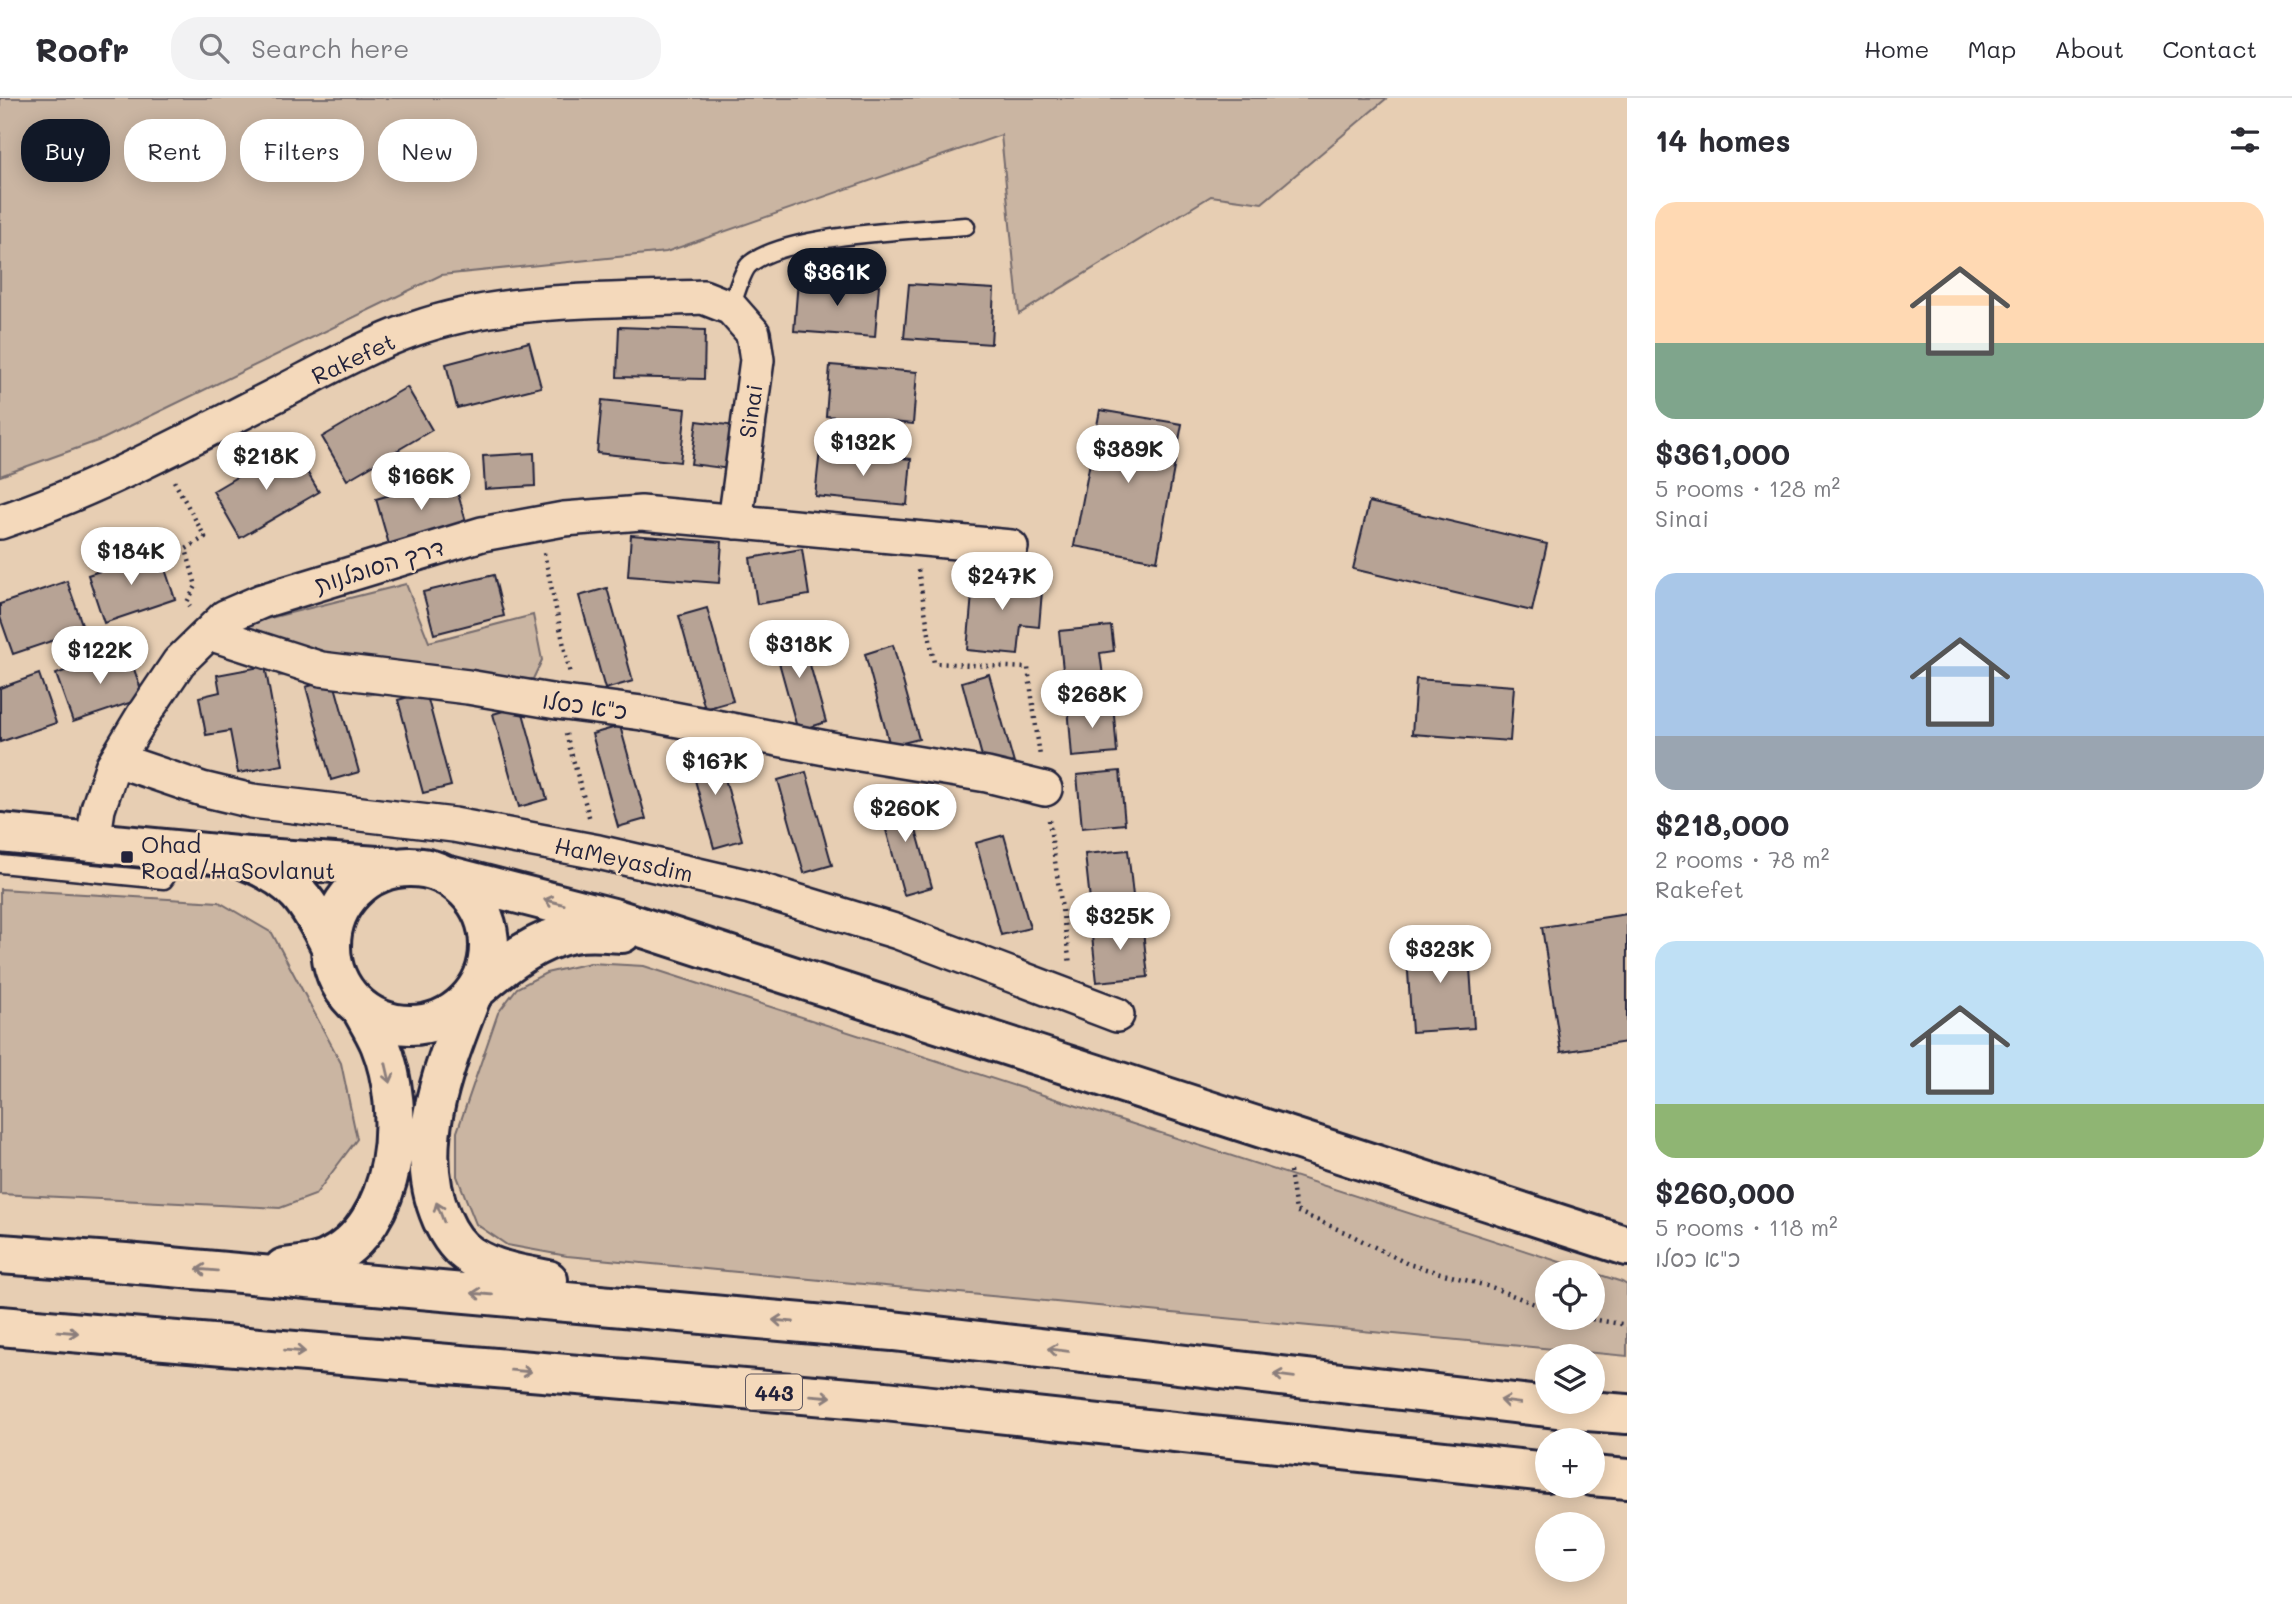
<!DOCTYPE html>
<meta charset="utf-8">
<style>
:root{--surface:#fff;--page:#f2f2f3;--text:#2b2b33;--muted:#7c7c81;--line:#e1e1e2;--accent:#111827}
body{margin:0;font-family:Mali,"Playpen Sans Hebrew",sans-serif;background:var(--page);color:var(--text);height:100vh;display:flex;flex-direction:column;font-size:26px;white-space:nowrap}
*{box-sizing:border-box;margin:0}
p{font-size:23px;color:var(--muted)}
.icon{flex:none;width:38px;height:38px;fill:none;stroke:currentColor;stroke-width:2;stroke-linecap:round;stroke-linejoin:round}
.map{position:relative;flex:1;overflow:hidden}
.details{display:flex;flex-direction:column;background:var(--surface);width:665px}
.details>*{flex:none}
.top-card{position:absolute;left:21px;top:21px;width:665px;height:63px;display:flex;gap:14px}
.fabs{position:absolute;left:1535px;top:1162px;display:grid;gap:14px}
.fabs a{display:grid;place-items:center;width:70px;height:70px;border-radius:50%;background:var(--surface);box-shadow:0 4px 18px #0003;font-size:35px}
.price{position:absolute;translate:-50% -60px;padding:0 16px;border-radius:24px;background:#fff;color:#222;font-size:23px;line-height:46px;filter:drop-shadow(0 2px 4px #0008)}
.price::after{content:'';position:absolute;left:50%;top:42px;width:21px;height:16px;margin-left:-10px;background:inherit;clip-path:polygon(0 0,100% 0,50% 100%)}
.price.on{background:var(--accent);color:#fff}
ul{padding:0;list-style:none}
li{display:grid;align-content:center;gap:14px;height:371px;padding:0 28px}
li span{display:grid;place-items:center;height:217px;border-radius:21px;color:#555}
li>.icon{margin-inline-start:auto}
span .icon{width:126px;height:126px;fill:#fffc;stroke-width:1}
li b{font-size:30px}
h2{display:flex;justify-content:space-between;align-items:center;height:84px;padding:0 28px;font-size:30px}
.chip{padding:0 24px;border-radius:28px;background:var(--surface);box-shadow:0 4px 18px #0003;font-size:24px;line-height:63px}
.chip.on{background:var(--accent);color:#fff}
header{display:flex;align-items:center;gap:42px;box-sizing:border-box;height:98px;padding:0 35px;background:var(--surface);border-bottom:2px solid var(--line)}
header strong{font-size:33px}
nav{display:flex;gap:38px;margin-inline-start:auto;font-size:24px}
.search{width:490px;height:63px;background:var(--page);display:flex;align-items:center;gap:18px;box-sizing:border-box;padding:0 24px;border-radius:28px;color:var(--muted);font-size:26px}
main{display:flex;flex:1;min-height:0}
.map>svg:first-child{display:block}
.green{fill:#cab5a2;stroke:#766c6e;stroke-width:2;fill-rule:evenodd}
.building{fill:#b7a395;stroke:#22223b;stroke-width:2}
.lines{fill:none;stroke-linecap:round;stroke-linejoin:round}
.lane-casing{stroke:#22223b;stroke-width:21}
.street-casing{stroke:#22223b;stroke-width:38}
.secondary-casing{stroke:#22223b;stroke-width:44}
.highway-casing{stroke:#22223b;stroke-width:44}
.path{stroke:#22223b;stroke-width:4.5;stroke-dasharray:2 5;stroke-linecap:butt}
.lane{stroke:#f4d9bb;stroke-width:16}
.street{stroke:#f4d9bb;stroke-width:33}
.secondary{stroke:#f4d9bb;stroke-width:38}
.highway{stroke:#f4d9bb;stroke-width:38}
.oneway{stroke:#8b7e7b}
.poi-dot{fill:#22223b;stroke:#f4d9bb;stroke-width:2.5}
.labels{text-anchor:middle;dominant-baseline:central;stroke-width:5;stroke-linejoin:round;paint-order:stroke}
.shield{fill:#f4d9bb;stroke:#615961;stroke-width:2}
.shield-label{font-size:21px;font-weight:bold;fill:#22223b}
.street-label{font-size:23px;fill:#22223b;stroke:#f4d9bb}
.poi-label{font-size:23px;fill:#22223b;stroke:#f4d9bb;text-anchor:start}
</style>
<header>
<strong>Roofr</strong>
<div class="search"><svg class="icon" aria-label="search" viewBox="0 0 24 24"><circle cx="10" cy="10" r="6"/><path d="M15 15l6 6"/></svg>Search here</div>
<nav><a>Home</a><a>Map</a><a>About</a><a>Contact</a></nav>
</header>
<main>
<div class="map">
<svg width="1627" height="1506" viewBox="0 0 1627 1506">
<rect width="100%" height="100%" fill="#e7ceb3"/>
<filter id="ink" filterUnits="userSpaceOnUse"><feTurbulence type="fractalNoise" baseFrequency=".0143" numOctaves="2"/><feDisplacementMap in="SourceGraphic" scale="14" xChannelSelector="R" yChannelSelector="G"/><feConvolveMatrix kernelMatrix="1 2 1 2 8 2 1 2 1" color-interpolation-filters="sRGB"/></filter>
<g filter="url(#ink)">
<path class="green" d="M0 0H1387L1262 105 1211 98 1019 216 1001 37 666 154 441 177 103 341 0 378Z
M406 486 429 544 533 517 542 562 533 581 468 589 440 586 367 597 359 565 279 578 272 550 233 542 250 525Z
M0 791 219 804 272 835 341 965 357 1041 315 1097 280 1110 0 1096Z
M590 865 644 868 1622 1184 1627 1187V1258L567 1158 507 1147 476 1126 457 1078V1034L498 915 517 890 546 875ZM1547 1174H1592V1220H1547Z"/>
<path class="building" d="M798 182 879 187 875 239 794 233Z
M909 186 994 191 991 246 904 240Z
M619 229 705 232 704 281 617 279Z
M529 244 541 289 457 310 446 266Z
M830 267 917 274 913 326 826 318Z
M407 289 432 332 347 382 322 339Z
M602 302 686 311 680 364 597 355Z
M1100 312 1182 326 1157 463 1074 448Z
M697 323 736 328 730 371 691 366Z
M291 347 319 394 240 440 213 393Z
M820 352 911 361 907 407 815 398Z
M534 355 535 388 485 391 483 358Z
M453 379 467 427 390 450 376 401Z
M1369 404 1547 446 1532 513 1353 471Z
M631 437 722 444 719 485 628 478Z
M802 451 809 497 757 506 750 460Z
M159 453 175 501 104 525 88 477Z
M974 474 1043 481 1039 529 1021 527 1018 557 967 552Z
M494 477 504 518 434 536 423 494Z
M67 483 84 532 13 556 0 519V506Z
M607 490 633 583 605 591 579 498Z
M707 510 733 603 705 611 679 518Z
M1111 528 1114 553 1100 555 1103 578 1064 582 1059 533Z
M800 531 826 624 798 633 772 539Z
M893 547 919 641 890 648 865 556Z
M127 551 144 600 73 624 56 576Z
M265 568 283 667 238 675 230 633 206 637 199 599 220 594 217 577Z
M39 576 56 625 0 644V590Z
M989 576 1015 669 987 677 962 584Z
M333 581 359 674 331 682 306 589Z
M1416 581 1514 588 1510 643 1412 636Z
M426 594 451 688 423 695 398 602Z
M1113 604 1117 655 1072 659 1068 608Z
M521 608 547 701 519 709 493 616Z
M620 628 646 721 618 729 592 636Z
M716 648 742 742 714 750 688 657Z
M1120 673 1125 726 1082 730 1077 677Z
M806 674 832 767 804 775 778 682Z
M906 695 932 789 904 797 878 703Z
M1004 737 1030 830 1001 837 976 745Z
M1128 752 1134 807 1091 812 1085 756Z
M1627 816V944L1561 954 1542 829Z
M1142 823 1148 879 1097 884 1091 829Z
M1468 840 1474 930 1412 934 1406 844Z"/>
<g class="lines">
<g class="lane-casing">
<path id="lane" d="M731 210C735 199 742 172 750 166 786 136 917 132 966 128
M0 766 164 782 183 755"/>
</g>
<g class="street-casing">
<path id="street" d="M0 424C99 391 191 340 284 293 326 271 369 247 414 231 505 199 607 203 703 199L731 210 753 235 757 262 735 424
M209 535 321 571 468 589 557 604 642 615 836 652 987 677 1045 691
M117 662 202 691 252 703 454 727 598 754 750 789 898 834 1117 917
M93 744 98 711 112 669 144 616 179 564 225 519 262 503 482 436 564 421 641 415 1011 449"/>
</g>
<g class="secondary-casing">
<path id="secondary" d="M0 735 236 758 392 769
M248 763C295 782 308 803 330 847
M331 848a79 79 0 1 1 158 0a79 79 0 1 1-158 0Z
M449 778 613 820 1627 1148
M478 890C504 867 537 841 573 835 589 832 606 834 622 835"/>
</g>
<g class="highway-casing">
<path id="highway" d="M471 899C445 967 410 1049 442 1121 448 1135 458 1150 471 1158 494 1173 522 1177 548 1182
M0 1156 126 1165 893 1233 1574 1312 1627 1316
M284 1170C298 1168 314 1167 326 1162 400 1128 407 1012 380 946 375 934 368 923 362 912
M0 1228 885 1303 1547 1374
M1592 1378 1627 1381"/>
</g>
<path class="path" d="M174 383 205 439 186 451 196 488 187 504 190 508
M544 455 570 576
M918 472 934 565 1028 570 1040 658
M566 636 590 722
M1049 722 1070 866
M1290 1073 1296 1113 1349 1136 1408 1166 1494 1190 1547 1211
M1585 1220 1627 1227"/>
<use href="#lane" class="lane"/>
<use href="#street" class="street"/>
<use href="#secondary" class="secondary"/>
<use href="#highway" class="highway"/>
</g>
<defs><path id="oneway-shaft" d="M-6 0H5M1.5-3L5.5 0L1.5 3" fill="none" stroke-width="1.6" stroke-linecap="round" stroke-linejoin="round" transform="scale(1.75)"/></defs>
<g class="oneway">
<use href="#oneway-shaft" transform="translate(554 804) rotate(-166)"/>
<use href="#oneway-shaft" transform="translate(388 975) rotate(77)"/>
<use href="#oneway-shaft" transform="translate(440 1114) rotate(-111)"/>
<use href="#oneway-shaft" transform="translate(207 1172) rotate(-175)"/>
<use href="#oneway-shaft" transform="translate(482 1196) rotate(-175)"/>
<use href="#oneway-shaft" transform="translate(783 1223) rotate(-175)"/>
<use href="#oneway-shaft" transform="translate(68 1234) rotate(5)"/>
<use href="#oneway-shaft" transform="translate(1058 1252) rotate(-173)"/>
<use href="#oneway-shaft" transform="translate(295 1253) rotate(5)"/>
<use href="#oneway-shaft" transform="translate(521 1273) rotate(5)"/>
<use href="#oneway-shaft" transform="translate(1284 1278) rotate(-173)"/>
<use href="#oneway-shaft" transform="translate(821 1298) rotate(5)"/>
<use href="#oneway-shaft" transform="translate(1510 1304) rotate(-173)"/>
</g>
</g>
<rect class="poi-dot" x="120" y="752" width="14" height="14" rx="3.5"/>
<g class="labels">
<rect class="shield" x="746" y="1276.5" width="56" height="35" rx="5"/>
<g class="shield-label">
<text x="774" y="1294">443</text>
</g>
<g class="street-label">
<text transform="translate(353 260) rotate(-25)">Rakefet</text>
<text transform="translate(750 313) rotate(-82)">Sinai</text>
<text transform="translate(379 467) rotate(-17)">דרך הסובלנות</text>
<text transform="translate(585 607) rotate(8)">כ"א כסלו</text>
<text transform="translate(624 761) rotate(12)">HaMeyasdim</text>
</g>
<g class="poi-label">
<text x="141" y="746">Ohad<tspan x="141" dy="26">Road/HaSovlanut</tspan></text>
</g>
</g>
</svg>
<div class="fabs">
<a><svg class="icon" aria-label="locate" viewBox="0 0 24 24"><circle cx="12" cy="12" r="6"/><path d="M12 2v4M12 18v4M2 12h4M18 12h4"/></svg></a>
<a><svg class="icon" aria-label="layers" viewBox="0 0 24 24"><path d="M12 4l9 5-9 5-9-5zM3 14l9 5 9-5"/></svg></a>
<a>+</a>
<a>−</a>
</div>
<b class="price on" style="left:837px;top:210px">$361K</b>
<b class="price" style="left:863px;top:380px">$132K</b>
<b class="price" style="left:1128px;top:387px">$389K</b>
<b class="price" style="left:266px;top:394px">$218K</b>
<b class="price" style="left:421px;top:414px">$166K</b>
<b class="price" style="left:131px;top:489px">$184K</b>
<b class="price" style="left:1002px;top:514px">$247K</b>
<b class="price" style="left:799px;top:582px">$318K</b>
<b class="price" style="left:100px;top:588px">$122K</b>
<b class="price" style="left:1092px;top:632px">$268K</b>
<b class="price" style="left:715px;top:699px">$167K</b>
<b class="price" style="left:905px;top:746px">$260K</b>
<b class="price" style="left:1120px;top:854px">$325K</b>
<b class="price" style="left:1440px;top:887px">$323K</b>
<div class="top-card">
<a class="chip on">Buy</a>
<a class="chip">Rent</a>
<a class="chip">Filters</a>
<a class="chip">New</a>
</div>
</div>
<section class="details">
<h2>14 homes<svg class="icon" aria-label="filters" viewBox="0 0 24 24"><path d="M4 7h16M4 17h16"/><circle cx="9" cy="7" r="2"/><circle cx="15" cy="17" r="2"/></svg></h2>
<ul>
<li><span style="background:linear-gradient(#ffd9b3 65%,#7fa58c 0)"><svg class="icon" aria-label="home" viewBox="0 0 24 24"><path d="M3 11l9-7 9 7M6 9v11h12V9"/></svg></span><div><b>$361,000</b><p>5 rooms · 128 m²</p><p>Sinai</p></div></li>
<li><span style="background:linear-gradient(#a9c7e8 75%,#9aa5b1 0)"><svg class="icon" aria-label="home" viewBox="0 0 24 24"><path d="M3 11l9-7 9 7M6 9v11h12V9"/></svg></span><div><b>$218,000</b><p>2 rooms · 78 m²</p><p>Rakefet</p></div></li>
<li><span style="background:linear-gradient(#bfe0f5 75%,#8fb573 0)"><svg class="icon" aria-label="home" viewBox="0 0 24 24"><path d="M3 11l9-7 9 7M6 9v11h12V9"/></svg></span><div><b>$260,000</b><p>5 rooms · 118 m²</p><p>כ&quot;א כסלו</p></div></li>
</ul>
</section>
</main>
